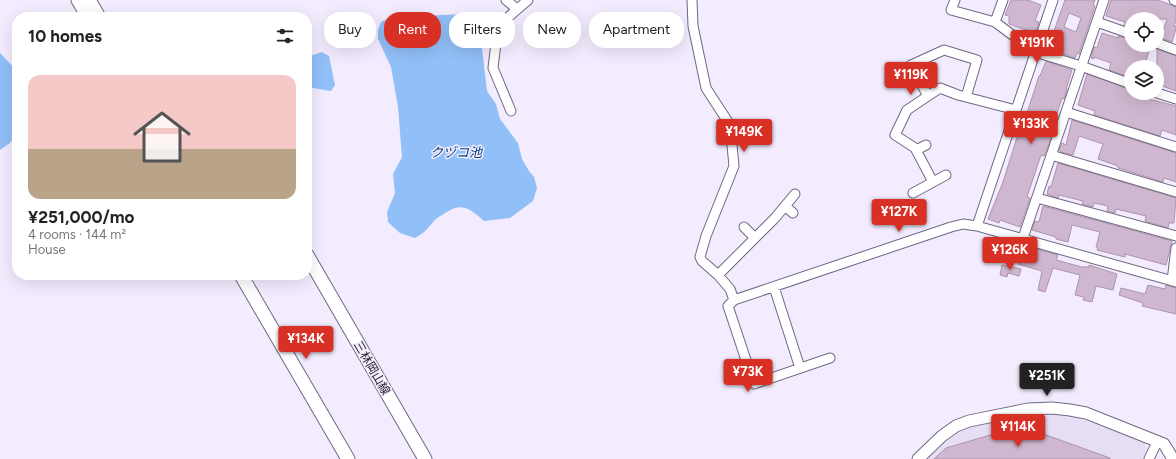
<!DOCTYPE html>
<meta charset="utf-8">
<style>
:root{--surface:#fff;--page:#f6f6f6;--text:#222;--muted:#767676;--line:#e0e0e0;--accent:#d93025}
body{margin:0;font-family:Figtree,"Noto Sans JP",sans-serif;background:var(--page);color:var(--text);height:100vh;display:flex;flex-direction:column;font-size:15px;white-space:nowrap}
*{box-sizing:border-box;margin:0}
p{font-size:13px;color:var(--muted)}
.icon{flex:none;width:22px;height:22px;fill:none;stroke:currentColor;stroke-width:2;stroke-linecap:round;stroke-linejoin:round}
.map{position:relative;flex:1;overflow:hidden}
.side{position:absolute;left:12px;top:12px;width:300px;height:268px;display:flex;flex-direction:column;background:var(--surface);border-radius:16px;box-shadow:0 4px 16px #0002}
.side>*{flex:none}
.guide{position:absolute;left:324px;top:12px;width:380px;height:36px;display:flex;gap:8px}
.controls{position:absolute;left:1124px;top:12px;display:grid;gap:8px}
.controls a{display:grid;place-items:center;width:40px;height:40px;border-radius:50%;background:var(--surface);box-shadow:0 4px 16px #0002;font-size:20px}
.price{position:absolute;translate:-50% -34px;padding:0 9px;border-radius:4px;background:var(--accent);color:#fff;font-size:13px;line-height:26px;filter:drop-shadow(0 1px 2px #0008)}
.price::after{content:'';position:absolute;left:50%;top:24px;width:12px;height:9px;margin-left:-6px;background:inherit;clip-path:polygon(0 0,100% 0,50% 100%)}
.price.selected{background:#222;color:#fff}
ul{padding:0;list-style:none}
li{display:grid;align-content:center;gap:8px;height:212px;padding:0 16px}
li+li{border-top:1px solid var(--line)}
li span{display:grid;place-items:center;height:124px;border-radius:12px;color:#555}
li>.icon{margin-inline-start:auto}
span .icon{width:72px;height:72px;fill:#fffc;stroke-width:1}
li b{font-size:17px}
h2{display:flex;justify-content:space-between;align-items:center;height:48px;padding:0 16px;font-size:17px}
.tag{padding:0 14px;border-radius:16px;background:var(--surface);box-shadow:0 4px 16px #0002;font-size:14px;line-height:36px}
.tag.selected{background:var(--accent);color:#fff}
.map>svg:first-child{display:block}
.built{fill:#e6def5}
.water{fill:#91bff7}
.building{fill:#d0b7d0;stroke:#ac94ac;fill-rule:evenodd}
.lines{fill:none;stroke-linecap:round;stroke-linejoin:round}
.minor-casing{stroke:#716783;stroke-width:11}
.tertiary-casing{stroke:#716783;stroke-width:13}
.secondary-casing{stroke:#716783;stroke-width:15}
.minor{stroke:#fff;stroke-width:9}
.tertiary{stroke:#fff;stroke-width:11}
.secondary{stroke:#fff;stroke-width:13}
.labels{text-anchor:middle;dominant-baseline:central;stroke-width:3;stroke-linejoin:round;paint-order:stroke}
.street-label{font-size:12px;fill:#211d28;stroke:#f3ecff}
.water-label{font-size:13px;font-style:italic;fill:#003f7a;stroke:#f3ecff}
</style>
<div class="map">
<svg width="1176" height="459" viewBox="0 0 1176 459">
<rect width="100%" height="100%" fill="#f3ecff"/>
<path class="built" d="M1034 414H1064L1076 417 1145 443 1147 449 1143 459H927L953 436 970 427 1021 416Z"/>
<path class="water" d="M468 14 474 16 479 22 487 91 496 104 500 119 518 143 522 159 529 171 534 177 537 188 533 201 510 218 484 221C470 209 462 201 444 214 440 216 436 218 434 221 426 230 427 231 415 238L400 233 388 222 387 212 395 193 393 174 402 157 398 107 391 67 378 39V30L381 22 391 17Z
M322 52 329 56 335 85 331 91 307 87V57Z
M0 53 17 71V132L10 143 0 150Z"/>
<path class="building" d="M1011 0H1028L1041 5 1035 21 1039 22 1033 40 1027 37 1029 31 1009 24V16L1005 15Z
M1065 0H1095L1093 5 1095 6 1079 54 1077 53 1075 58 1049 49 1051 43 1048 41 1051 33 1053 34ZM1069 13 1081 18 1076 32 1064 27Z
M1111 0H1158L1176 7V20L1174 26H1176V29L1172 42 1161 38 1167 19H1131V28L1124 25 1125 22 1106 16Z
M1102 33 1118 38V36L1131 40V45H1151L1144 67H1131V78L1109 70 1111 63 1094 57V59L1091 58 1094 47 1097 48Z
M1157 49 1176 56V91L1157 84Z
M1046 61 1072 70 1066 89H1067L1064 99 1062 98 1052 128H1054L1048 146 1044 156 1041 155 1027 197 1030 198 1020 227 1000 220 999 223 988 219 1003 182 1025 112 1027 113 1039 76H1040Z
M1087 74 1131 90V93H1146L1151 95 1149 99 1176 106V135L1162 130 1160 136 1094 115 1095 111 1078 105Z
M1072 120 1176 153V182L1164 178 1163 182 1118 168V166L1098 159 1103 144 1079 136 1073 155 1061 152 1059 150 1062 143 1066 145Z
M1058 163 1176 198 1174 223H1169L1168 228 1145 221 1146 216 1116 209 1115 213 1107 211 1108 206 1094 203 1093 207 1082 204 1083 201 1059 195 1058 198 1047 194 1049 186 1051 187Z
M1043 206 1172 241 1166 265 1125 254V257L1097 250 1098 248 1096 247 1100 232 1072 225 1068 242 1056 239V237L1032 230 1035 221 1039 222Z
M1029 247 1058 255 1056 260 1082 267H1089V265L1117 274 1113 290 1096 286 1092 302 1083 300 1084 297 1075 295 1080 275 1053 268 1045 292 1038 290 1042 271 1018 264 1022 250 1028 251Z
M1002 265 1021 269 1019 276 1008 273 1007 277 1000 275Z
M1148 285 1165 289 1166 285 1176 288V314L1142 306 1143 303 1119 295 1121 288 1145 294Z
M1021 426 1110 458V459H934L946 448Z"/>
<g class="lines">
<g class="minor-casing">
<path id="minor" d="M506 0 517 9
M692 0 693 26 706 88 730 125 734 166 706 236 700 257 702 261 718 275 730 289 734 300
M955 0 951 10 995 22
M1003 0 995 22 1035 52 1081 66 1131 84
M1174 0 1176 1
M1097 22 1131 34
M1157 43 1176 50
M1157 93 1176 99
M928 96 911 65 944 50 977 60 966 97
M511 111 493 68 498 26 528 0
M1066 112 1176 147
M916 150 926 145
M1051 155 1176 192
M933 182 915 148 895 135 907 110 940 88 958 95 1016 110
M913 193 946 175
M1037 198 1176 236
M785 206 793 213
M977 226 1053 0
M744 227 755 238
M1023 238 1104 0
M718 275 775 218 795 194
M1172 281 1176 248
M774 287 800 368
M830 358 754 384 728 306 734 300 951 227 963 224 977 226 1176 282
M1149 459 1157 442"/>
</g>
<g class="tertiary-casing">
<path id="tertiary" d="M918 459 942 436 956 426 969 421 1028 409 1052 408 1070 410 1086 413 1164 444 1173 459"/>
</g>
<g class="secondary-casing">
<path id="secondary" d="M78 0 88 17
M89 0 99 17
M307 255 425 459
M241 275 348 459"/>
</g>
<use href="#minor" class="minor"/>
<use href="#tertiary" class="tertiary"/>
<use href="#secondary" class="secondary"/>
</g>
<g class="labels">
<g class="street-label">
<text transform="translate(372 368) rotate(60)">三林岡山線</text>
</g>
<g class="water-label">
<text x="456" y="152">クヅコ池</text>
</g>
</g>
</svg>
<div class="controls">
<a><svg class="icon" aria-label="locate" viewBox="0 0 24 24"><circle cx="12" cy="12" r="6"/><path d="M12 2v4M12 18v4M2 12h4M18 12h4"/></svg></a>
<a><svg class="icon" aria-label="layers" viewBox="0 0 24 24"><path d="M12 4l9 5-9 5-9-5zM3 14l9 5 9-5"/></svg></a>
</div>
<b class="price" style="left:1037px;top:64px">¥191K</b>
<b class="price" style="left:911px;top:96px">¥119K</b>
<b class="price" style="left:1031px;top:145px">¥133K</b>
<b class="price" style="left:744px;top:153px">¥149K</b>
<b class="price" style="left:899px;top:233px">¥127K</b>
<b class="price" style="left:1010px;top:271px">¥126K</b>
<b class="price" style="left:306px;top:360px">¥134K</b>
<b class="price" style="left:748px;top:393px">¥73K</b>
<b class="price selected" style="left:1047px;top:397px">¥251K</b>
<b class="price" style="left:1018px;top:448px">¥114K</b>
<div class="guide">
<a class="tag">Buy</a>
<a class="tag selected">Rent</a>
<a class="tag">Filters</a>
<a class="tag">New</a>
<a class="tag">Apartment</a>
</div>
<section class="side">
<h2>10 homes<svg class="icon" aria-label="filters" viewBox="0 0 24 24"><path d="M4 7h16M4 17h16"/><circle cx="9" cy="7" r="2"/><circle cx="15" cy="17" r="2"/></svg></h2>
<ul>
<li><span style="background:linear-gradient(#f6c9c9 60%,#b9a48a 0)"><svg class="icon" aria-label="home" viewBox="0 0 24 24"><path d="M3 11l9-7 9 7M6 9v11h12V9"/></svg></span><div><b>¥251,000/mo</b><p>4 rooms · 144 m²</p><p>House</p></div></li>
</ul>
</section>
</div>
